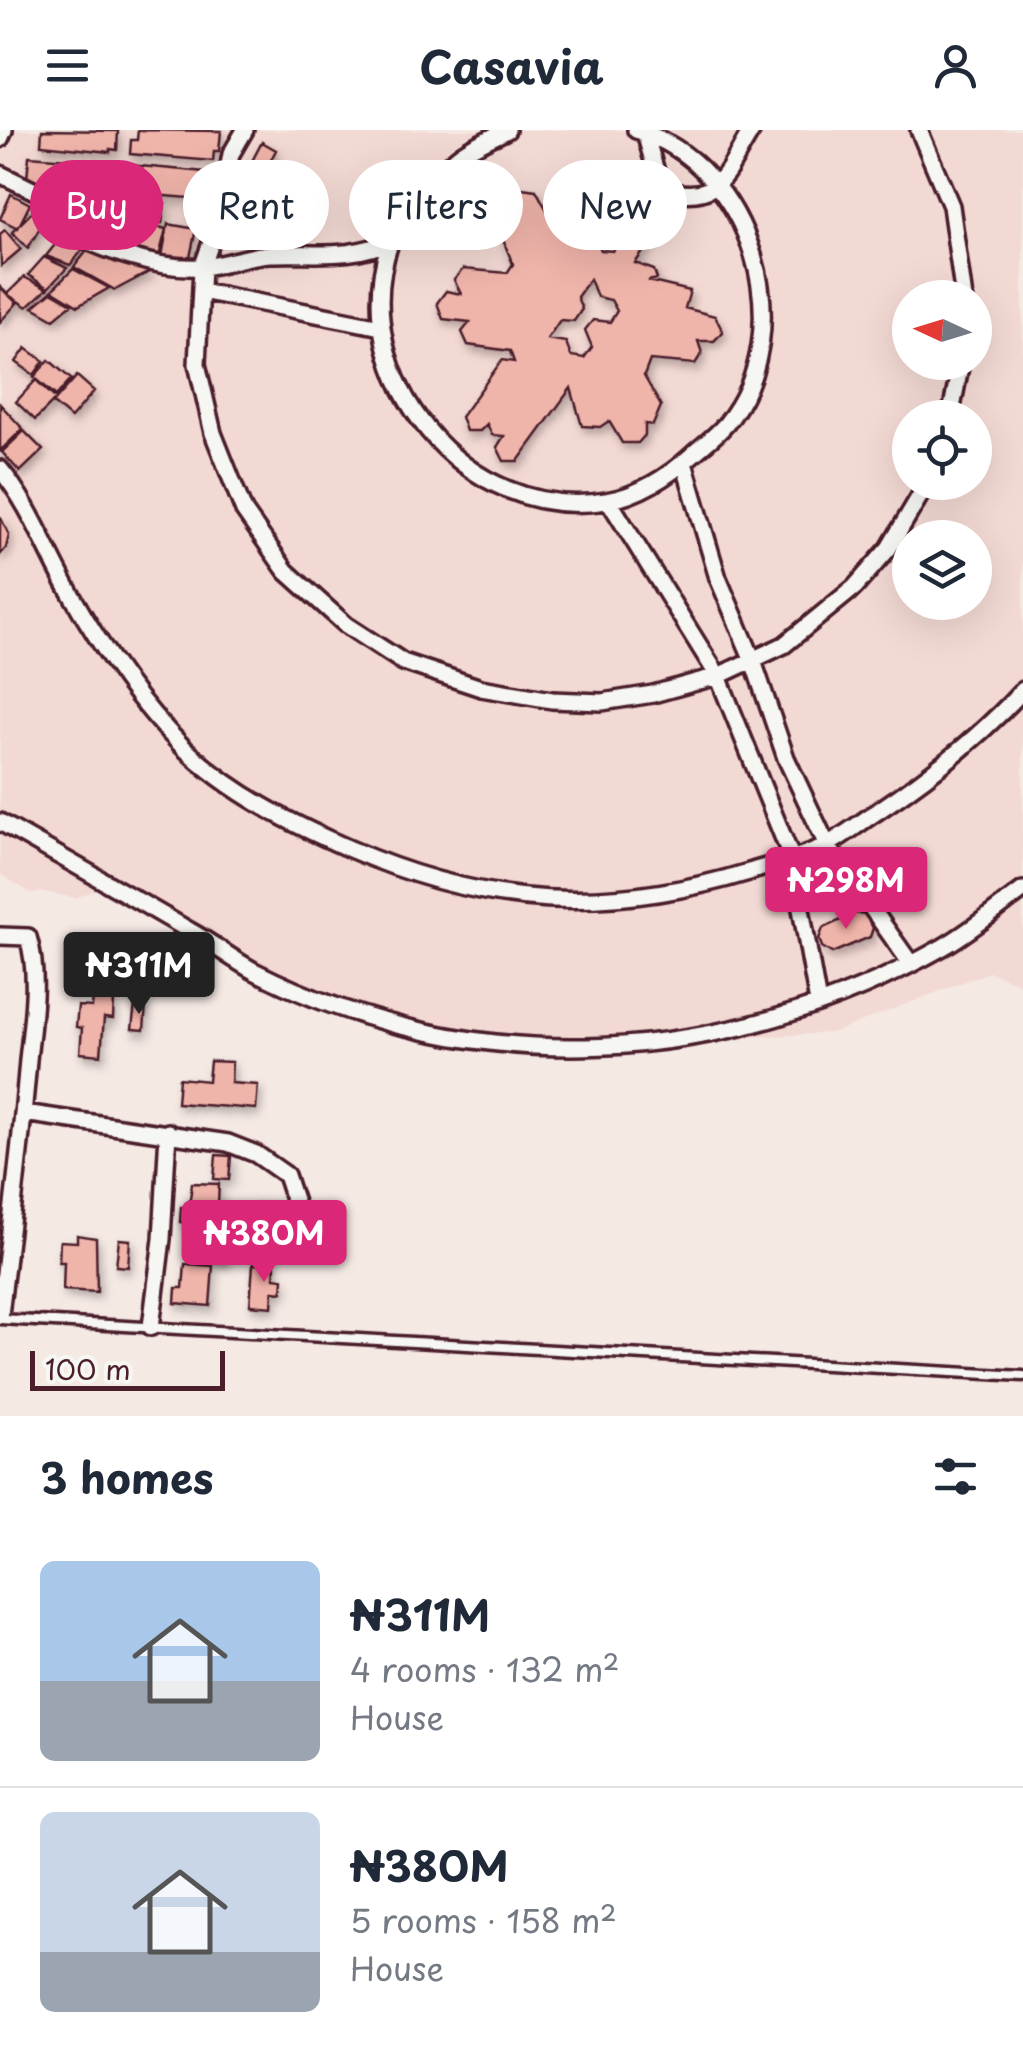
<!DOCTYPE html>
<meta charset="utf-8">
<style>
:root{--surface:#fff;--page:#f2f2f3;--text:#1f2937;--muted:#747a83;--line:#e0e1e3;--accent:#db2777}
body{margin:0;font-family:"Playpen Sans",sans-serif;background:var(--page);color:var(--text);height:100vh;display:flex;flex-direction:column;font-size:38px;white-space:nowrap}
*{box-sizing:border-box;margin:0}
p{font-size:32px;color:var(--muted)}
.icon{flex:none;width:55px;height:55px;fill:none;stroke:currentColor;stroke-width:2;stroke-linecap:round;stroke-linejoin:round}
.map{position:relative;height:1286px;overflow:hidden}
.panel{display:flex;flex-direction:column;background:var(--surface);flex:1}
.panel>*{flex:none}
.top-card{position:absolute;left:30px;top:30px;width:965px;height:90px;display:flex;gap:20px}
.needle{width:65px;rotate:274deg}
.controls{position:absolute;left:892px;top:150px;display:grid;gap:20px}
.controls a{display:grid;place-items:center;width:100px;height:100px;border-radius:50%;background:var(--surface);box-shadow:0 10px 40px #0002;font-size:50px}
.scale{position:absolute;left:30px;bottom:25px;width:195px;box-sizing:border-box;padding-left:10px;border:5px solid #4a1f2b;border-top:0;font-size:28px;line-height:35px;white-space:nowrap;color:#4a1f2b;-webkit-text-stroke:8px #f6f6f2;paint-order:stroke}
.price{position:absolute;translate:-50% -85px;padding:0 22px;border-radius:10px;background:var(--accent);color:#fff;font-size:32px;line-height:65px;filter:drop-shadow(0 2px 5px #0008)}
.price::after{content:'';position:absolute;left:50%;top:60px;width:30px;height:22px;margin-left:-15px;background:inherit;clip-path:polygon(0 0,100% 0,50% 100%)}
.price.on{background:#222;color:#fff}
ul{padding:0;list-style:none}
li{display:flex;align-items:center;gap:30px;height:250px;padding:0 40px}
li+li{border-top:2px solid var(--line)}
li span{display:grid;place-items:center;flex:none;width:280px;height:200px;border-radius:15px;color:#555}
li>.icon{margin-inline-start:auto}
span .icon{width:120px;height:120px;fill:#fffc;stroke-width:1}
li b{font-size:42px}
h2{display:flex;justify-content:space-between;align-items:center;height:120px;padding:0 40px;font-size:42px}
.tag{padding:0 35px;border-radius:45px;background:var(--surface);box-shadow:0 10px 40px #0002;font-size:35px;line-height:90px}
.tag.on{background:var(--accent);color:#fff}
header{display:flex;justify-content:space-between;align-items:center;height:130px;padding:0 40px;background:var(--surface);font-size:45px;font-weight:700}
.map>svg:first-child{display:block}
.built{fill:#f3d9d3;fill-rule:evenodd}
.building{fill:#efb4aa;stroke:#4a1f2b;stroke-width:2.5;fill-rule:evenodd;filter:url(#shadow)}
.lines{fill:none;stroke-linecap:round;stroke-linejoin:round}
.service-casing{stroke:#4a1f2b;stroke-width:15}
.minor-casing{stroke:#4a1f2b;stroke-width:22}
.service{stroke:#f6f6f2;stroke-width:8}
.minor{stroke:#f6f6f2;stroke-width:15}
</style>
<header><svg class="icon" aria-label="menu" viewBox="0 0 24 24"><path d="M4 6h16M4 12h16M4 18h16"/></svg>Casavia<svg class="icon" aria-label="person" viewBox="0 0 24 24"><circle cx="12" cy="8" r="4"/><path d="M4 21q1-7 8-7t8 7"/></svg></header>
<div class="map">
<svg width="1023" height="1286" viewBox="0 0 1023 1286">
<defs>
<filter id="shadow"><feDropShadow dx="3" dy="5.5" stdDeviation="5" flood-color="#0004"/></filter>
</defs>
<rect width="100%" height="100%" fill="#f5e9e4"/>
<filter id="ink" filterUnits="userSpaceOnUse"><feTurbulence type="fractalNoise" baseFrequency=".01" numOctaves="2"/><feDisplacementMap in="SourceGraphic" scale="20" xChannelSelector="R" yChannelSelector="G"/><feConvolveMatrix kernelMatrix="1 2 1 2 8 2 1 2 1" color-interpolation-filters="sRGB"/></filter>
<g filter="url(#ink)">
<path class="built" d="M0 0H1023V771L1013 779 1023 773V855L989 842 832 903 753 907 636 922 486 913 343 880 242 835 99 758 76 768 44 762 31 763 0 744ZM910 168H975V232H910ZM910 288H975V352H910ZM910 408H975V472H910Z"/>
<path class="building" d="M42 0 118 1 117 20 110 19V22L41 15Z
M138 0 221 1 219 21H214L213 31 130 24 131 10H137Z
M262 12 276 20 265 41 251 33Z
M29 26 108 32 109 62 32 56V51L27 50Z
M118 34 205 42 202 69 115 62Z
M522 58 536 60 548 82 556 73 570 76 583 105 595 107 601 120 613 121 642 82 656 88 663 95 635 133 654 140 657 149 648 151 690 161 685 178 715 186 723 202 714 211H698L702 223 695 234 650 230 644 246 661 276 653 295 645 294V305L638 313H622L609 291 600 297 582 296 571 258 518 331H504L497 317 504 306 492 305 487 294 480 301H466L461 287 502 230 514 232 510 221 468 215 462 202 470 192 443 189 437 173 446 161 461 164 454 150 463 139 507 143 513 134 496 93 502 79 519 82 514 70ZM590 149 597 167 611 170 617 181 610 192 593 190 585 200 592 217 584 228 571 226 566 212 547 209 560 190 574 191 582 179 577 167Z
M55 63 86 71 78 101 52 94 51 80Z
M11 64 30 74 18 98 0 89Z
M113 66 165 73 162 93 110 86Z
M90 71 111 77 106 109 82 103Z
M191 73 211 75 209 92 189 89Z
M35 79 41 96 28 118 12 102Z
M114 87 139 92 132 122 108 117Z
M143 93 166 99 158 131 135 125Z
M168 94 196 99 189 132 162 126Z
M5 100 21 119 1 136 0 104Z
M62 106 86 116 70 135 46 126Z
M91 116 151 141 115 160 74 137Z
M44 127 67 138 48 158 28 145Z
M73 139 109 158 78 176 52 160Z
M24 147 47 159 27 177 7 164Z
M0 157 17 173 0 192Z
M51 162 72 174 54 189 33 177Z
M26 218 44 231 34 245 16 232Z
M49 230 71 249 56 266 34 247Z
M77 246 94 261 71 288 53 273Z
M36 250 56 269 35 290 16 272Z
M0 274 23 299 0 321Z
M24 301 43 320 20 342 2 322Z
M0 386 9 405 6 418 0 425Z
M856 783 867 784 873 798 870 807 832 823 822 817 819 809 823 798Z
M93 868 114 870 113 889 104 888 101 925 80 923 82 898 76 897 78 876 92 877Z
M135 874 146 875 144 900 132 899Z
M210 931 232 932 231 953 258 955 256 979 177 973 179 948 208 951Z
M216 1025 231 1026 229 1050 214 1049Z
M192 1053 219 1054 217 1094 180 1092 181 1077H189Z
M257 1073 280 1075 279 1087 288 1088 287 1100H279L278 1116 255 1114Z
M77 1105 96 1108 97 1162 63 1160 64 1132H59L60 1111 77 1112Z
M210 1105 227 1106 226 1132 213 1131 214 1125H209Z
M119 1109 130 1110 128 1137 116 1136Z
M185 1134 213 1136 210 1176 175 1173 176 1158H183Z
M253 1134 275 1136 274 1148 283 1149 282 1162 273 1161 272 1177 250 1175Z"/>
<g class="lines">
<g class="service-casing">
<path id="service" d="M0 1189 1023 1246"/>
</g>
<g class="minor-casing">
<path id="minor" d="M245 0 231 24 219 90 202 138 197 234 213 303 244 381 286 441 346 495 403 532 481 558 552 570 602 572 653 564 718 546 784 515 855 457 889 418 928 352
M507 0C490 9 468 17 454 30 430 50 401 83 390 113 344 247 467 394 606 371 638 366 669 346 692 325 703 315 716 306 726 294 802 201 752 34 636 0
M648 0 645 3 661 59C721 76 724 44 752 0
M919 0 951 76 964 168
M0 9 4 0
M0 44 43 65 52 96C98 116 149 140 201 137 224 136 246 125 270 124 312 122 353 130 391 110
M201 161 381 197
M950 288 961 232
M684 333 718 448 752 528 786 628 827 715 911 834
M0 339C31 376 47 423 71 464 102 519 138 572 183 617 230 663 290 693 350 719 486 778 606 785 749 742 775 734 803 727 827 715 845 705 861 692 878 681 932 645 979 608 1023 560
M609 371 718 546 792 729 818 873
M0 692C63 728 127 764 190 801 212 813 232 829 254 841 474 953 730 938 943 817 971 801 997 779 1023 760
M0 806 28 807C40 846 32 890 28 930 21 1016 10 1100 0 1185
M24 983 228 1013 256 1024 286 1045 299 1085
M151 1197 162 1109 168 1002"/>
</g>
<use href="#service" class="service"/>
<use href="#minor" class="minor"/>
</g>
</g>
</svg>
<div class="controls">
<a><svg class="needle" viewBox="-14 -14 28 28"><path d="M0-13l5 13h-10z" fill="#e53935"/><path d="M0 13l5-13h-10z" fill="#747a83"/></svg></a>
<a><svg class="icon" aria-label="locate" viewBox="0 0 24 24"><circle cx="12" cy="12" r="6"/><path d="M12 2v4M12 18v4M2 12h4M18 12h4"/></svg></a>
<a><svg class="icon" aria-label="layers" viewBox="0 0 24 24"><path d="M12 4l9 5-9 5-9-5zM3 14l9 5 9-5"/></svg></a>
</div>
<div class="scale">100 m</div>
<b class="price" style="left:846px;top:802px">₦298M</b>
<b class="price on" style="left:139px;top:887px">₦311M</b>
<b class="price" style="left:264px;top:1155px">₦380M</b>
<div class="top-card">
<a class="tag on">Buy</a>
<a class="tag">Rent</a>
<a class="tag">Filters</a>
<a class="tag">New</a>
</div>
</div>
<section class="panel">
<h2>3 homes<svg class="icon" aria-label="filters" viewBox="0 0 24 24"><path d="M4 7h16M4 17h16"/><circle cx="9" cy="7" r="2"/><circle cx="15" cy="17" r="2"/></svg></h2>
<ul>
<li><span style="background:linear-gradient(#a9c7e8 60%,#9aa5b1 0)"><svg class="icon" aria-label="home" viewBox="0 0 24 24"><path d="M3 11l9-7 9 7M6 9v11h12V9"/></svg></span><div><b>₦311M</b><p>4 rooms · 132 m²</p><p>House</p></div></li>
<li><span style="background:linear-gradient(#c9d6e8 70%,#9aa5b1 0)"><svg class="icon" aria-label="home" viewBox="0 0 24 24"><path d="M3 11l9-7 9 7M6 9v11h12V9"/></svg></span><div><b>₦380M</b><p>5 rooms · 158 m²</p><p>House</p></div></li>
</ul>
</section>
